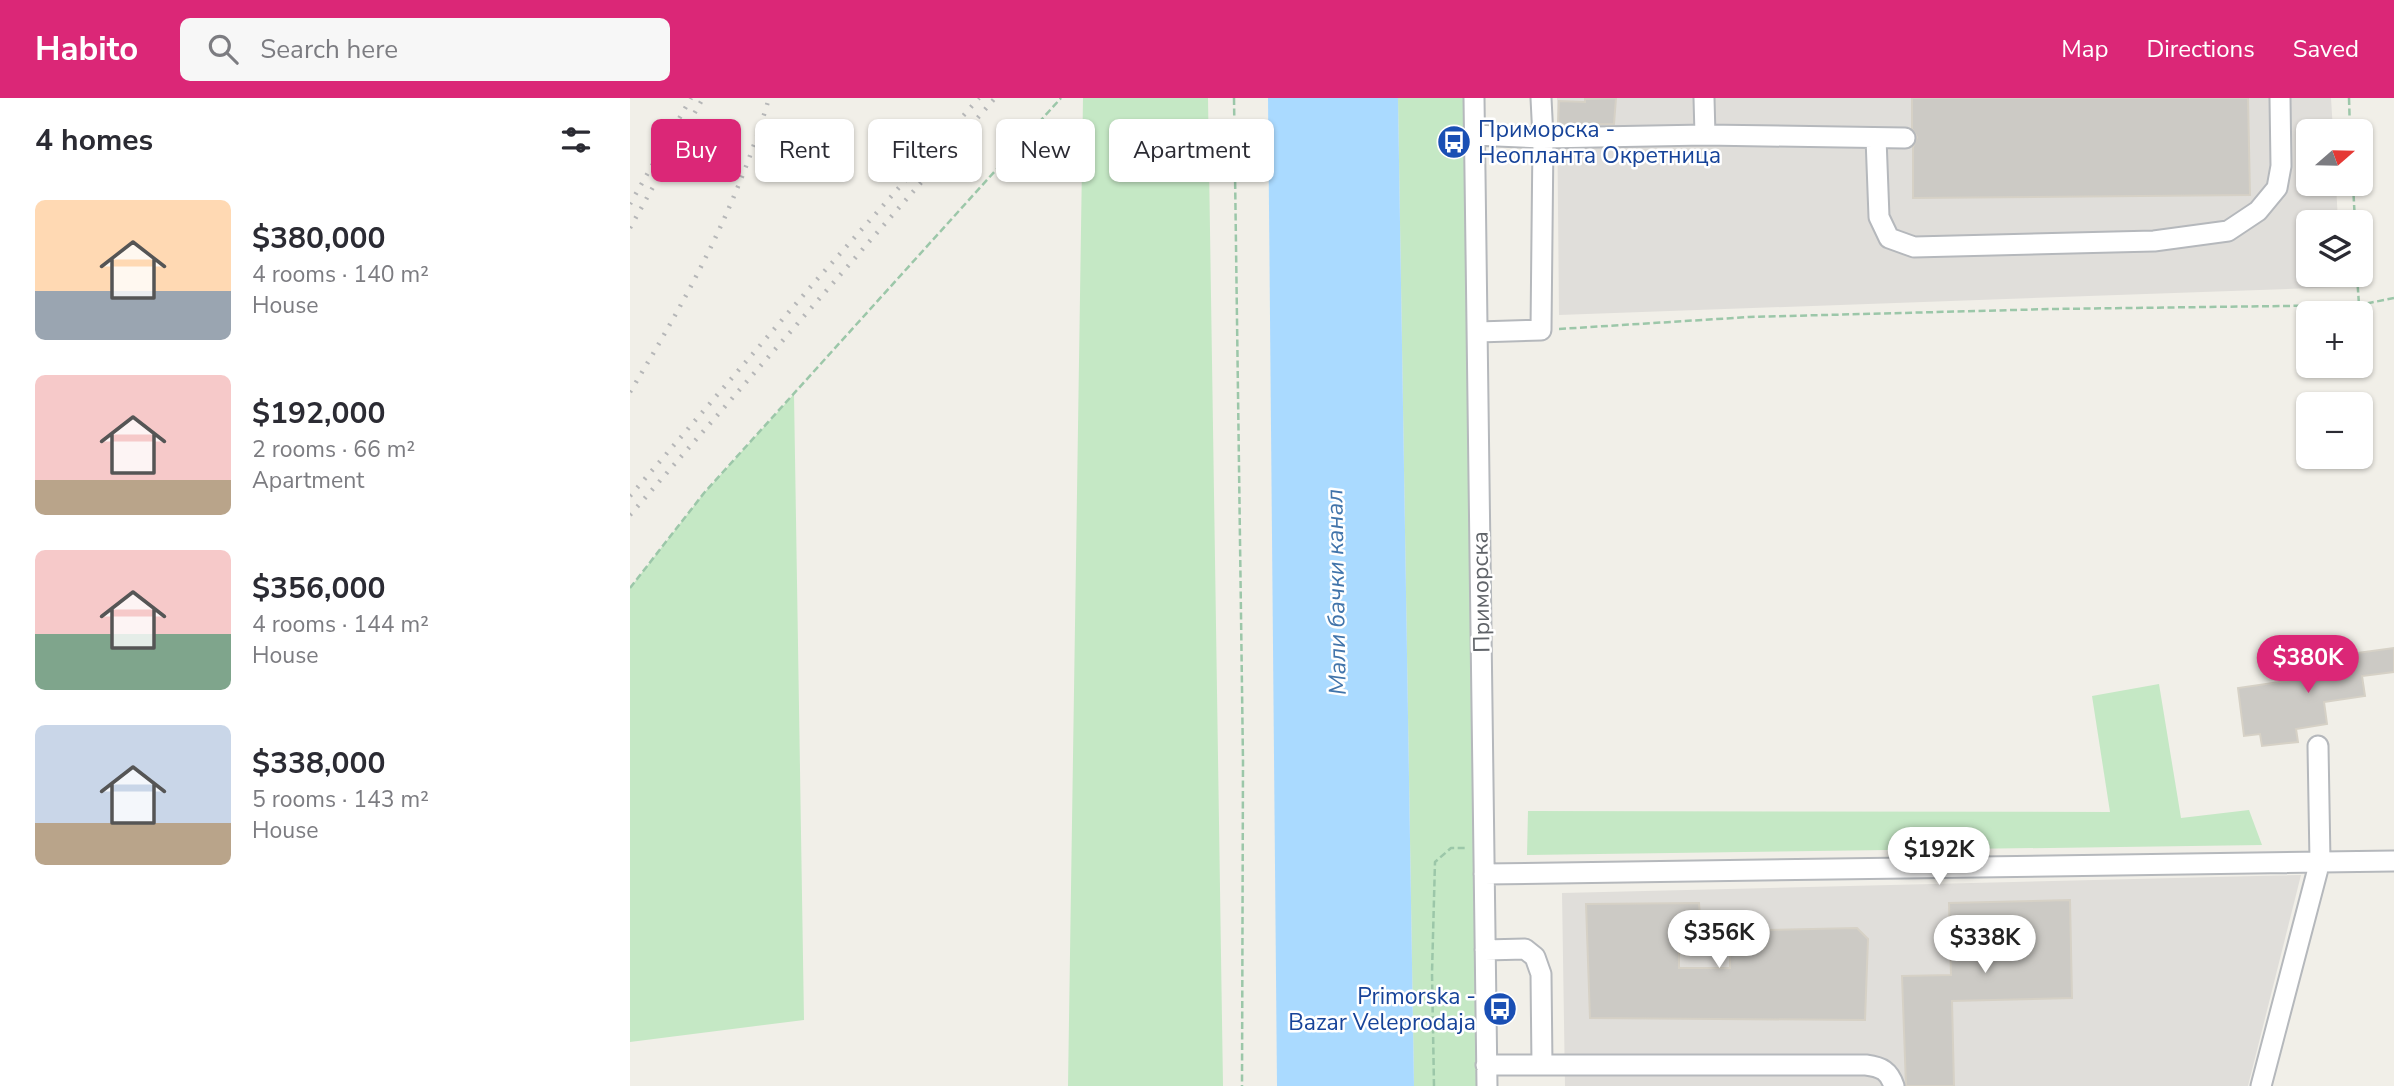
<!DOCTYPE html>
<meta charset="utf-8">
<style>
:root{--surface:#fff;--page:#f7f7f7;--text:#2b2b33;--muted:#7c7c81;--accent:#db2777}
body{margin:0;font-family:"Nunito Sans",sans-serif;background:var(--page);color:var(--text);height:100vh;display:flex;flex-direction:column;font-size:26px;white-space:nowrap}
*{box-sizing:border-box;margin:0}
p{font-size:23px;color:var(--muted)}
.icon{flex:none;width:38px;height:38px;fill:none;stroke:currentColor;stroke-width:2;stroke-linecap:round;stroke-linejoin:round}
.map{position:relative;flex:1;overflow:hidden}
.sheet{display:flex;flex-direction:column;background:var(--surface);width:630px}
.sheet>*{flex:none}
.banner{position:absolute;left:21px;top:21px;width:665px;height:63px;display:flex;gap:14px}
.needle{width:46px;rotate:70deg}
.controls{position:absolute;left:1666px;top:21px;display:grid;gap:14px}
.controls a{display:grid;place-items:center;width:77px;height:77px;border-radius:10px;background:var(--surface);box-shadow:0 2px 5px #0004;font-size:35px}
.price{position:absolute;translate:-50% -60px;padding:0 16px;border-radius:24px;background:#fff;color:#222;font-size:23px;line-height:46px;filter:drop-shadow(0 2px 4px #0008)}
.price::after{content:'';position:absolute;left:50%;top:42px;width:21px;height:16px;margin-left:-10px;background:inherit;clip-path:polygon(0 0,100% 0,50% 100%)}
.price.active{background:var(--accent);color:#fff}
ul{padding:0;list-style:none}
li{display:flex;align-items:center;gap:21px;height:175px;padding:0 35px}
li span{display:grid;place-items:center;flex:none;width:196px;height:140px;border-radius:10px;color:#555}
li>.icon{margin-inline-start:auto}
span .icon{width:84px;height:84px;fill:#fffc;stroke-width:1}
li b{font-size:30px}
h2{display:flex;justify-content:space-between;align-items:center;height:84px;padding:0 35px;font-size:30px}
.pill{padding:0 24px;border-radius:10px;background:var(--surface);box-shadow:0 2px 5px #0004;font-size:24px;line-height:63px}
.pill.active{background:var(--accent);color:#fff}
header{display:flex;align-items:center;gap:42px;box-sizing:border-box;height:98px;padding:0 35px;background:var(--accent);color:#fff}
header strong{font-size:33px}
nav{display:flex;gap:38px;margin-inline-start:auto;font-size:24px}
.search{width:490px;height:63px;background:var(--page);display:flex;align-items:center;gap:18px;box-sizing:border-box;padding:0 24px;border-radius:10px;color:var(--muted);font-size:26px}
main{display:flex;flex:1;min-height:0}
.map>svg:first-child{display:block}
.industrial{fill:#e0deda}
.green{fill:#c5e8c5}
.water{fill:#aadaff}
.building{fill:#cccac5;stroke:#d6d1c6;stroke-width:2}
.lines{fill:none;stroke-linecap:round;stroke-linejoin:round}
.minor-casing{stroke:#b5b8bc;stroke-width:23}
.path{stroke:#9cc7a9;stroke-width:2.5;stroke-dasharray:7 3.5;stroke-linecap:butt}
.minor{stroke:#fff;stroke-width:19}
.rail{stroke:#b6b7b8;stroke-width:4.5;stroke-dasharray:2 9;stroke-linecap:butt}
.labels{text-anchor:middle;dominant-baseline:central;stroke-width:5;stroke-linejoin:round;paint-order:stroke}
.transit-label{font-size:23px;fill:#164399;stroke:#fff;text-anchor:start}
.street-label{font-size:23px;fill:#5f6368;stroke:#fff}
.water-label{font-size:24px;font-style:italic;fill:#4174aa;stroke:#fff}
</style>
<header>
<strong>Habito</strong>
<div class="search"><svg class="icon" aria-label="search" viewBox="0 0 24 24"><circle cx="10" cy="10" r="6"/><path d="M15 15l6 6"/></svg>Search here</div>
<nav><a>Map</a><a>Directions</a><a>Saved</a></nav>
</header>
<main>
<section class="sheet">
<h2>4 homes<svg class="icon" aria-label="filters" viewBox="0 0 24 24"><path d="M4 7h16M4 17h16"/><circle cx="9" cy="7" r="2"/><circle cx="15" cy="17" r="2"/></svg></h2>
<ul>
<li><span style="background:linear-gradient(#ffd9b3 65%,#9aa5b1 0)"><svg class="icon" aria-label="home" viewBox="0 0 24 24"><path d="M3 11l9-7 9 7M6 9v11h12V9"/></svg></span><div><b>$380,000</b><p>4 rooms · 140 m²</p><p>House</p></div></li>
<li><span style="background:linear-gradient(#f6c9c9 75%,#b9a48a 0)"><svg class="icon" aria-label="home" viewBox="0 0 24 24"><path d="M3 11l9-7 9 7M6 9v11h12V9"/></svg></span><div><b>$192,000</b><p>2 rooms · 66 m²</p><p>Apartment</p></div></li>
<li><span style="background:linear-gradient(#f6c9c9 60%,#7fa58c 0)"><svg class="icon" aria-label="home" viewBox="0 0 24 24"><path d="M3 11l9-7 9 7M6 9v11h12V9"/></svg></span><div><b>$356,000</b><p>4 rooms · 144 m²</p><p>House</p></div></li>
<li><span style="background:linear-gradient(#c9d6e8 70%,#b9a48a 0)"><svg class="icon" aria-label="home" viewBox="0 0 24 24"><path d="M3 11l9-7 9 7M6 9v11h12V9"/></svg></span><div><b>$338,000</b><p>5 rooms · 143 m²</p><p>House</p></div></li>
</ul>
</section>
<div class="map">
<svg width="1764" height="988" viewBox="0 0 1764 988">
<rect width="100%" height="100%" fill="#f1efe8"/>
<path class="industrial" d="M927 0H1701L1703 33H1678V86H1706L1708 124H1678V177H1711L1712 189 929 217Z
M1671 777 1618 988H935L932 795Z"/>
<path class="green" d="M453 0H578L593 988H438Z
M768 0H836L849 988H784Z
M164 296 174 922 0 944V490L74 395Z
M1529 586 1551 720 1619 712 1632 747 897 757 898 713 1480 714 1462 598Z"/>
<path class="water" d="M638 0H768L784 988H647Z"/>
<path class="building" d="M986 0 984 26 928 27 929 3 955 4V1Z
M1282 0H1618L1620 97 1283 100V49L1287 39 1282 31Z
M1764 550V574L1732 578 1735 598 1694 604 1697 626 1666 631 1668 644 1632 648 1630 636 1614 638 1608 590 1677 580 1675 562Z
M1440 802 1442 900 1322 903 1324 988H1276L1272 878 1321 877 1319 805Z
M1069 805 1072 843H1049V870H1100V849L1134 850 1135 832 1227 830 1238 841 1235 922 960 920 956 806Z"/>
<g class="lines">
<g class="minor-casing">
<path id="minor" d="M844 0 857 988
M911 0 913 40 1075 37 1074 0
M844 37 913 40 911 232 848 234
M1075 37 1275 40
M1246 40 1249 119 1259 140 1284 149 1524 143 1598 133 1628 113 1647 90 1651 68 1650 0
M854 776 1764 763
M855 852 895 851 905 859 911 876 912 967
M856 967H1236C1252 969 1259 973 1264 988
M1631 988 1690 763 1688 648"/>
</g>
<path class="path" d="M604 0 613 664 612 988
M1719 0 1720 33
M1723 86 1725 124
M1727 177 1729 207
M929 231 1119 219 1422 211 1729 207 1764 200
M0 490 74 395 431 0
M804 988 802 875 805 764 821 750H837"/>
<use href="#minor" class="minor"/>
<path class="rail" d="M0 106 61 0
M0 130 73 0
M0 294C58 199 108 107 139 0
M0 398 183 186 349 0
M0 417 365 0"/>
</g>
<defs>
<g id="bus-disc" transform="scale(1.75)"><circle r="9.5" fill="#1a4fb4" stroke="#fff"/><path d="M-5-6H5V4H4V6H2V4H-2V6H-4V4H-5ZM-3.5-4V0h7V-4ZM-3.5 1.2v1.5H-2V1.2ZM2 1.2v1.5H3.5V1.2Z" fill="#fff"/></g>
</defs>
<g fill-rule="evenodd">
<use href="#bus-disc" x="824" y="44"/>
<use href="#bus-disc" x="870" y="911"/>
</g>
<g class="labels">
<g class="transit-label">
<text x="848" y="31">Приморска -<tspan x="848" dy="26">Неопланта Окретница</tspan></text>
<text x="846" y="898" text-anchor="end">Primorska -<tspan x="846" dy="26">Bazar Veleprodaja</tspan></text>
</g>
<g class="street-label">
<text transform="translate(851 494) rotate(-91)">Приморска</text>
</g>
<g class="water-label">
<text transform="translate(706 494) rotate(-91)">Мали бачки канал</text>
</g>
</g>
</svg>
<div class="controls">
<a><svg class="needle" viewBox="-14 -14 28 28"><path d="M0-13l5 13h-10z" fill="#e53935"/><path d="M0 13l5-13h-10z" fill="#7c7c81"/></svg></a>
<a><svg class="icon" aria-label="layers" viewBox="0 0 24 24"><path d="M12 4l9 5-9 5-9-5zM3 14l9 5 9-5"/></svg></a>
<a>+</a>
<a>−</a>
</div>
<b class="price active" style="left:1678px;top:597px">$380K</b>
<b class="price" style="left:1309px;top:789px">$192K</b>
<b class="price" style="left:1089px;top:872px">$356K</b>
<b class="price" style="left:1355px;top:877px">$338K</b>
<div class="banner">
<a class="pill active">Buy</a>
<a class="pill">Rent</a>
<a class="pill">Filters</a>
<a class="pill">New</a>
<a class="pill">Apartment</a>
</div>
</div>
</main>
